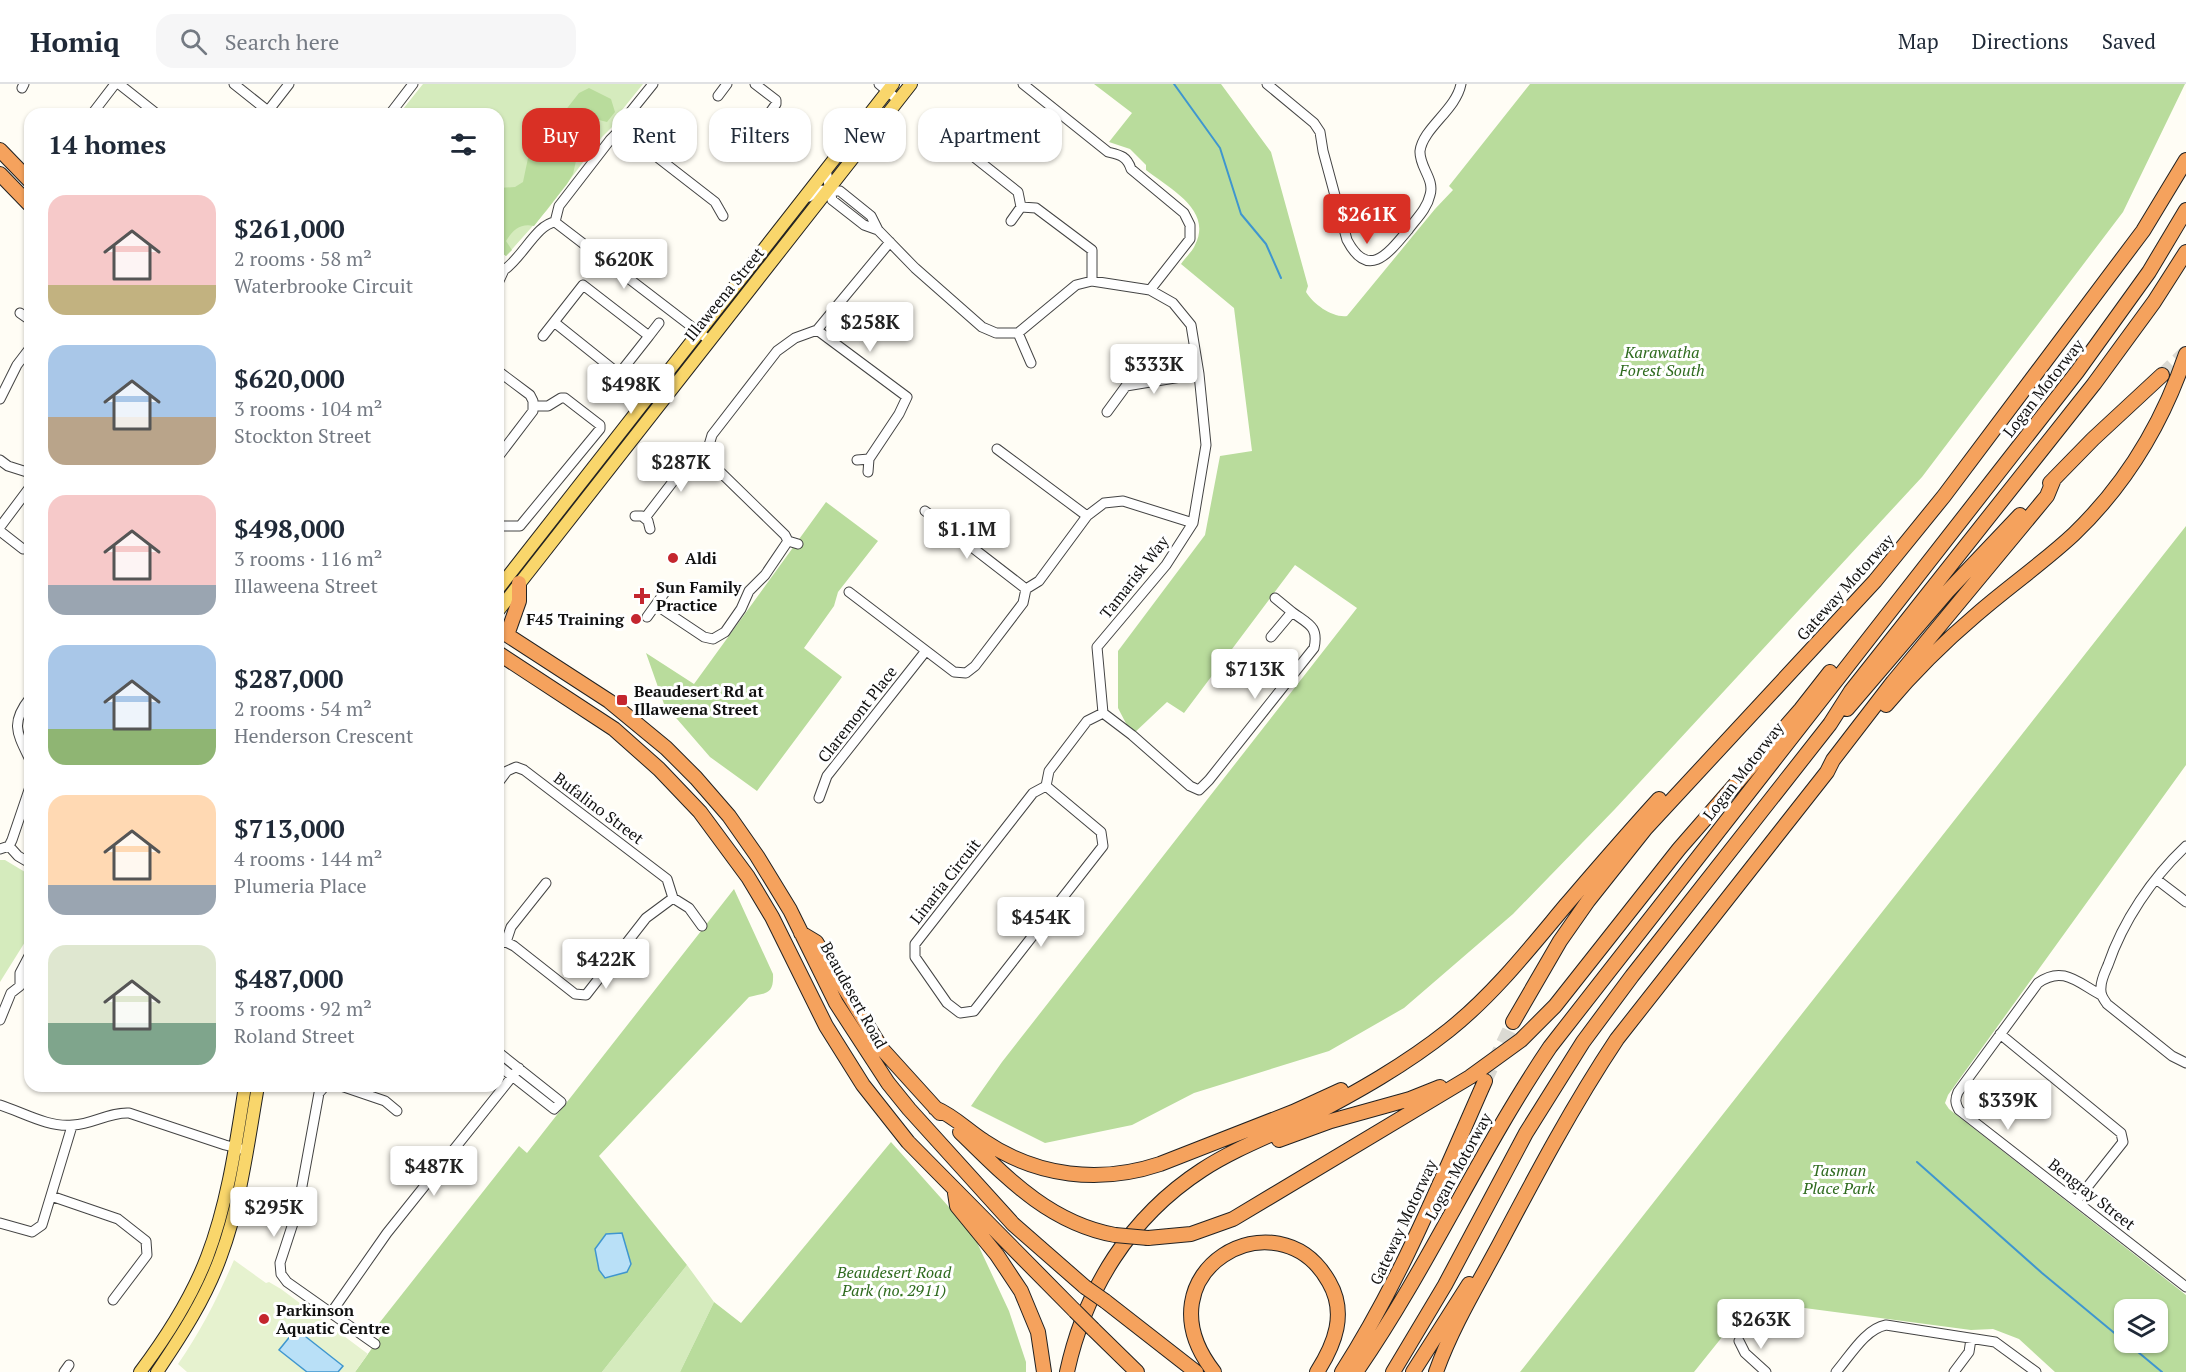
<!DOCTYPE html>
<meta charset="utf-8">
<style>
:root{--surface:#fff;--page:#f6f6f7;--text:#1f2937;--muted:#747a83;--line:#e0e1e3;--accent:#d93025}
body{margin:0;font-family:"PT Serif",serif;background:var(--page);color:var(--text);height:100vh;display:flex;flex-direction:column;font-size:22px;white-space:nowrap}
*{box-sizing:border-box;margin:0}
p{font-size:20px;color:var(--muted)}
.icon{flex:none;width:33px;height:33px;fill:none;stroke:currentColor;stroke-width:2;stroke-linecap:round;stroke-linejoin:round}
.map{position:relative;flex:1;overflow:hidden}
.panel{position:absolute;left:24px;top:24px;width:480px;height:984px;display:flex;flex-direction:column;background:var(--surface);border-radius:18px;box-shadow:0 2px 4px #0004}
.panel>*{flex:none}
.banner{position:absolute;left:522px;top:24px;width:570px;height:54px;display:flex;gap:12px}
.buttons{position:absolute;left:2114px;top:1215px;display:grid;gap:12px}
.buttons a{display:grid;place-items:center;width:54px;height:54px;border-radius:12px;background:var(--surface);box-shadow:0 2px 4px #0004;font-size:30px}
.price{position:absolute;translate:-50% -51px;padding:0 14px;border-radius:6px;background:#fff;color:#222;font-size:20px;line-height:39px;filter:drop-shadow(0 2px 3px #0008)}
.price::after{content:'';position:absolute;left:50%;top:36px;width:18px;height:14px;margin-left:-9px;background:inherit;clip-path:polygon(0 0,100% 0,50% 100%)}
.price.active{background:var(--accent);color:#fff}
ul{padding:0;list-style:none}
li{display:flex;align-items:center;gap:18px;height:150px;padding:0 24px}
li span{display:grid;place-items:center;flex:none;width:168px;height:120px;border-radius:18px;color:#555}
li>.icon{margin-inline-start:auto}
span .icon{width:72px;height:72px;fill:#fffc;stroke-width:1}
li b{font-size:26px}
h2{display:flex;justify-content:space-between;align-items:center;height:72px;padding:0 24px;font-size:26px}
.chip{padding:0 21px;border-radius:18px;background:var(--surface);box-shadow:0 2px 4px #0004;font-size:21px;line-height:54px}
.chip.active{background:var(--accent);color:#fff}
header{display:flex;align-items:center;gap:36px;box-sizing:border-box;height:84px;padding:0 30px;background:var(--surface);border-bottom:2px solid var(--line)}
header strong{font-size:28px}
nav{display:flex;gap:33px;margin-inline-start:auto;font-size:21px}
.search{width:420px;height:54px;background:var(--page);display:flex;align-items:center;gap:15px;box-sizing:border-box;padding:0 21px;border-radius:18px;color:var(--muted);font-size:22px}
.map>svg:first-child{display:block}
.green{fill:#d5ebbd}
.forest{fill:#b9dc9c;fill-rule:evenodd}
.pitch{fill:#e6f2cf}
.water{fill:#b9e0f7;stroke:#3f96cf;stroke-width:1.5}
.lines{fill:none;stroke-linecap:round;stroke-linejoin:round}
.stream{stroke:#3f96cf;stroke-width:2}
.highway-tunnel{stroke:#dbdad3;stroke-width:14;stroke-dasharray:14 7;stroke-linecap:butt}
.minor-casing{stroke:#444;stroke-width:11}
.major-casing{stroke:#222;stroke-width:14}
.highway-casing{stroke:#222;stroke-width:16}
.minor{stroke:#fff;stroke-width:9}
.major{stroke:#f9d66b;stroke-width:12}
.highway{stroke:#f5a25d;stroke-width:14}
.highway-bridge-casing{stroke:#222;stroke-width:16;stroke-linecap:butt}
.highway-bridge{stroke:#f5a25d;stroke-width:14}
.poi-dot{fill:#c4262e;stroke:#fff;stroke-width:2}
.labels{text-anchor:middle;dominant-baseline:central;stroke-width:6;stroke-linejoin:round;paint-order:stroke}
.street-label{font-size:16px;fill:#111;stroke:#fff}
.park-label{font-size:16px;font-style:italic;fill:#2f6b1f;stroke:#fff}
.poi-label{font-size:16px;font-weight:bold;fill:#111;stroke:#fff;text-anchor:start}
</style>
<header>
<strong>Homiq</strong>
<div class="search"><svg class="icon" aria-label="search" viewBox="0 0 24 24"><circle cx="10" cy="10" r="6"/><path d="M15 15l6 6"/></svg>Search here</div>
<nav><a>Map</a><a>Directions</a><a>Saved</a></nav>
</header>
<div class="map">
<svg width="2186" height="1288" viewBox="0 0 2186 1288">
<rect width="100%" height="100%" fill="#fffdf5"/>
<path class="green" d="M423 0H643L622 26 616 39 602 53 547 126 506 172 498 166V30H399Z
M0 776H5L30 791V850L0 898Z
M687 1181 714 1218 680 1288H602Z"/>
<path class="forest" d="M1094 0H1221L1271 68 1308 202 1306 208C1314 221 1333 234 1347 232L1435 125 1453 106 1449 102 1530 0H2185L2123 128 1922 393 1615 725 1513 830 1404 924 1329 967 1194 1009 1132 1041 1045 1059 971 1022 1002 978 1357 524 1295 481 1184 629 1167 618 1132 651 1118 624V567L1205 451 1220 372 1252 367 1234 224 1181 180C1185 174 1192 168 1195 161 1213 126 1170 105 1146 86V81L1130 65 1109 58 1132 29Z
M589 4 611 15 615 28 607 38 595 35 584 41 570 66 576 77 573 90 567 100 534 142C520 139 513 146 506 157L512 166 506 172 498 166V104L515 103 523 98 528 74 579 9Z
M826 418 878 457 838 508 834 522 804 564 842 593 757 707 710 673 664 620 646 569 694 600Z
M2186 442V681L1948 1011 1945 1019 1949 1025 2186 1211V1288H2055L2019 1255 1993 1245 1971 1246 1751 1217 1694 1288H1520ZM2124 1226H2157V1258H2124Z
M734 805 773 890C774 911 766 909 749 913L599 1072 687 1181 602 1288H355L380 1253 373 1247 519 1062 527 1069Z
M891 1058 973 1150 1009 1227 1026 1278V1288H680L714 1218 741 1239Z"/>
<path class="pitch" d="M234 1176 266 1199 269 1198 281 1205 368 1270 355 1288H187L178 1280C201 1247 218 1213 234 1176Z"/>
<path class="water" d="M622 1149 631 1180 627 1188 605 1194 599 1186 595 1165 606 1150Z
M296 1245 343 1282 338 1288H307L279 1266Z"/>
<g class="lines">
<path class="stream" d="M1174 0 1220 64 1241 130 1266 160 1281 194
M1917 1078 2042 1189 2124 1257
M2126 1258 2162 1288"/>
<path class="highway-tunnel" d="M2162 291 2186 268
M1485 997 1513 938"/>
<g class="minor-casing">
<path id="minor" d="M119 0 157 30
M234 0 268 27 289 0
M755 0 776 16V20L771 27 804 60
M879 0 898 16
M1023 0 1108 68C1120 71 1127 72 1131 85L1184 129 1190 141V155L1150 206
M1267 0 1314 39 1320 48 1323 67 1347 156C1368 196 1388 170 1408 146 1416 135 1427 125 1430 111 1435 95 1419 83 1420 67 1423 44 1456 26 1461 0
M22 4 24 0
M718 12 727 0
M92 30 115 0
M390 30 413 0
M621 45 715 118 723 132
M756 46 771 27
M960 62 1018 108 1021 123 1036 124 1092 166V197
M826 86 832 116 864 141 878 146
M809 113 818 106 840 107 871 132 878 146 915 184 982 243 996 249H1018L1076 201 1092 197 1150 206 1173 219 1191 241 1199 290 1206 361 1193 439 1166 481 1097 563 1103 629 1132 651 1190 702 1199 706 1209 696 1314 564C1319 542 1308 540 1292 528
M1011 137 1021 123
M555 138 559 122 610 56 621 45 628 31 653 0
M504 186C522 174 537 140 555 138L709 256
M498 199 504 186
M583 201 649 252 619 290 554 238Z
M20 229 30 236
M817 246 907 313 899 330 869 375
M1018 249 1031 279
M543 252 554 238
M649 252 659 239
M498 287 530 311 533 317V327L498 373
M609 305 619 290
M0 315 17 281 30 264
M1107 328 1126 302 1199 290
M997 365 1087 432
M0 376 8 382 30 389
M857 376 869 375 868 388
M925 427 1026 505
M635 432H642L648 437 650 445
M645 434 678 391 709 374
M0 443 30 403
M498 445 502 442H520L600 345V341L565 314H561L548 322H533
M0 447 23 465
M798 460 788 457 785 451 712 380 707 368 712 351 777 267 795 254 817 246 890 158
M849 508 954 588 966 589 975 582 1023 519 1026 505 1039 497 1087 432 1104 419 1123 417 1193 439
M656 521 704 553 713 555 725 548 741 525 749 507 765 491 788 457
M647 533 665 508
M1271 553 1292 528 1275 514
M30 614C10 639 17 649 30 676
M498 699 507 687 516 683 524 686 667 795 673 814
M1046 702 1101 748 1103 762 974 927 960 929 947 919 915 873V860L1033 709 1046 702 1049 687 1087 637 1103 629
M819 714 827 692 925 568
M9 762 18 772 30 779
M2186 762C2152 794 2123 837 2108 881 2105 888 2101 896 2101 903 2100 910 2103 914 2107 920L2172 972 2186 979
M0 765 9 762 12 756 30 703
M2156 795 2186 818
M506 858 511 843 546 799
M498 860 506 858 514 862 575 910 586 911 646 834 673 814 689 824 702 842
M2101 911C2078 899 2063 881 2038 899L1958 1008C1955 1015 1955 1019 1959 1026L2186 1203
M0 936 11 909 20 902V889L30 870
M2000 950 2121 1049 2123 1058 2077 1116
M498 968 561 1018 554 1025 498 981
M325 1002 319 1009 298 1124 280 1179 281 1190 287 1198 375 1260
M341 1002 385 1017 397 1027
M0 1021C22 1028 49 1044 73 1041 93 1040 109 1028 129 1029L225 1061 241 1065
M51 1112 118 1135 146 1157 147 1171 113 1216
M0 1139 32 1148 42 1141 72 1042
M331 1229 387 1149 519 984
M1739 1257 1745 1269 1766 1288
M64 1288 69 1281
M1836 1288C1850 1272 1865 1245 1886 1241L1995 1258 2036 1288
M1954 1288 1969 1268 1971 1255"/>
</g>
<g class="major-casing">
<path id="major" d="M498 505 893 0
M498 527 911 0
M140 1288C167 1252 191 1215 207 1173 228 1118 236 1059 245 1002
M157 1288C182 1251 206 1214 221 1172 241 1118 248 1059 258 1002"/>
</g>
<g class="highway-casing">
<path id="highway" d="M0 66 30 97
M0 90 30 121
M2050 399 2093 355 2162 291
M498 545 609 617 666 664 696 694 729 732 757 772 790 826 836 919 888 999 909 1025 1013 1140 1085 1203
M507 551 519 517V499
M498 569 614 645 659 685 700 728 748 793 772 833 826 942 863 1001 908 1058 1075 1227
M1886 621C1913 589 1943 559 1976 531 2008 503 2043 479 2074 450 2126 400 2163 338 2186 270
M1847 625 1947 508 2020 431
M801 849 816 858 882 965 940 1029
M1513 938 1560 857 1588 817 1646 744 1875 497 1944 412 2143 147 2186 76
M935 1024C954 1032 967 1046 984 1057 1037 1093 1100 1100 1160 1080L1293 1028 1341 1006
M960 1048C1006 1093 1049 1139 1115 1151
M1279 1056 1331 1037 1410 1015 1440 1003
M955 1109 957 1122 997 1171 1021 1207 1038 1248 1044 1288
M1148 1154 1191 1150 1233 1135 1470 993 1521 956 1555 922 1679 765 1801 625 1830 588
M1105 1217 1196 1288
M1093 1245 1137 1288
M1067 1288C1085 1205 1130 1133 1202 1086 1234 1065 1272 1051 1307 1034 1357 1008 1405 981 1449 946 1494 910 1530 864 1566 821 1597 785 1627 750 1659 715
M1214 1288C1136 1188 1278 1107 1329 1198 1347 1229 1335 1260 1317 1288
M1342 1288C1401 1196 1441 1096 1485 997
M1356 1288C1428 1184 1479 1068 1550 963L2077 288 2149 188 2186 126
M1393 1288 1445 1201 1526 1049 1583 958 1632 892 1830 640 1851 607 2094 300 2154 218 2186 168
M1413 1288 1469 1200
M1436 1288C1452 1243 1477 1202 1499 1161 1536 1091 1573 1021 1617 955L1827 688 1833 676 1893 598 2047 412 2054 395"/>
</g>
<use href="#minor" class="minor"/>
<use href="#major" class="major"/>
<use href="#highway" class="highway"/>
<g class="highway-bridge-casing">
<path id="highway-bridge" d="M1115 1151 1148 1154
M1085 1203 1105 1217
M1075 1227 1093 1245"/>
</g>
<use href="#highway-bridge" class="highway-bridge"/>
</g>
<g class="poi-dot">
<circle cx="673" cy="474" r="6"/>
<path d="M639 503h6v6h6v6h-6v6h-6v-6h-6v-6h6z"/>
<circle cx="636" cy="535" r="6"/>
<rect x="616" y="610" width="12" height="12" rx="3"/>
<circle cx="264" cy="1235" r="6"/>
</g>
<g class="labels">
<g class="street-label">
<text transform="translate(724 210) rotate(-51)">Illaweena Street</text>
<text transform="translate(2043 304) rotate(-52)">Logan Motorway</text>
<text transform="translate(1134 493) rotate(-52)">Tamarisk Way</text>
<text transform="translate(1845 503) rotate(-48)">Gateway Motorway</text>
<text transform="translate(857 630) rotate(-52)">Claremont Place</text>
<text transform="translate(1743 687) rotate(-52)">Logan Motorway</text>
<text transform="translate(599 724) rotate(37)">Bufalino Street</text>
<text transform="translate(945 797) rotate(-52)">Linaria Circuit</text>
<text transform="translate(854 911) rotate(61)">Beaudesert Road</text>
<text transform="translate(1458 1082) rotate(-61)">Logan Motorway</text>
<text transform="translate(2092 1110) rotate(38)">Bengray Street</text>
<text transform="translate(1403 1138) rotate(-65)">Gateway Motorway</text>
</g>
<g class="park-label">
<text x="1662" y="268">Karawatha<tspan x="1662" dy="18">Forest South</tspan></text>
<text x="1839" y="1086">Tasman<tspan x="1839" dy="18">Place Park</tspan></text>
<text x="894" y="1188">Beaudesert Road<tspan x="894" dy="18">Park (no. 2911)</tspan></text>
</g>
<g class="poi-label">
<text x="685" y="474">Aldi</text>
<text x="656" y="503">Sun Family<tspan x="656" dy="18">Practice</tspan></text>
<text x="624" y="535" text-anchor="end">F45 Training</text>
<text x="634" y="607">Beaudesert Rd at<tspan x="634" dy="18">Illaweena Street</tspan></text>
<text x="276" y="1226">Parkinson<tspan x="276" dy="18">Aquatic Centre</tspan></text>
</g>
</g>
</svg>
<div class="buttons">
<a><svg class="icon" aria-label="layers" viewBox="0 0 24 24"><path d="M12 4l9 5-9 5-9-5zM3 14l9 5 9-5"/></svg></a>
</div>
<b class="price active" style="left:1367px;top:161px">$261K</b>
<b class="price" style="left:624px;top:206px">$620K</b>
<b class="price" style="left:870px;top:269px">$258K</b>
<b class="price" style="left:1154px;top:311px">$333K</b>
<b class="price" style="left:631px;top:331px">$498K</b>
<b class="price" style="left:681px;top:409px">$287K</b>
<b class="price" style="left:967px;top:476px">$1.1M</b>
<b class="price" style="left:1255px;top:616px">$713K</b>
<b class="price" style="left:1041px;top:864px">$454K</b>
<b class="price" style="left:606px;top:906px">$422K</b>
<b class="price" style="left:2008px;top:1047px">$339K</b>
<b class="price" style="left:434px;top:1113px">$487K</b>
<b class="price" style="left:274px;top:1154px">$295K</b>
<b class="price" style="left:1761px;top:1266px">$263K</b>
<div class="banner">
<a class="chip active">Buy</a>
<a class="chip">Rent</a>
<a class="chip">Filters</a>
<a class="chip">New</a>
<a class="chip">Apartment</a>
</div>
<section class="panel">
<h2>14 homes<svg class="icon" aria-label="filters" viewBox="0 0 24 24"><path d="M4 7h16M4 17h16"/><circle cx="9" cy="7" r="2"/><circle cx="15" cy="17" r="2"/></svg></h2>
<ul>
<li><span style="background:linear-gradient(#f6c9c9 75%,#c2b280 0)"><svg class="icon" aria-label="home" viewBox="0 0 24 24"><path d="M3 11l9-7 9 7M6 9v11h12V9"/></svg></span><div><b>$261,000</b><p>2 rooms · 58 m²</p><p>Waterbrooke Circuit</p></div></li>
<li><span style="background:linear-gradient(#a9c7e8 60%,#b9a48a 0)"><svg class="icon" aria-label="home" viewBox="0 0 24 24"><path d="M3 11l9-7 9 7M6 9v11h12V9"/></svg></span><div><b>$620,000</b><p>3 rooms · 104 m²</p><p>Stockton Street</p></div></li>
<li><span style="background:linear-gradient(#f6c9c9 75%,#9aa5b1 0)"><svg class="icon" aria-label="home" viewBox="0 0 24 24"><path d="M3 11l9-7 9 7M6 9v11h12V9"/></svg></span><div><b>$498,000</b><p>3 rooms · 116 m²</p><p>Illaweena Street</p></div></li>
<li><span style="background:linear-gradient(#a9c7e8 70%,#8fb573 0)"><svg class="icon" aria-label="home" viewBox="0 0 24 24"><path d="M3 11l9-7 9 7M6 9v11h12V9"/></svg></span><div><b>$287,000</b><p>2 rooms · 54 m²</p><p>Henderson Crescent</p></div></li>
<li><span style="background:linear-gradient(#ffd9b3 75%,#9aa5b1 0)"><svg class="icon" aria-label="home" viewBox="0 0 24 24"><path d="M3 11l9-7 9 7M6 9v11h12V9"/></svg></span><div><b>$713,000</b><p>4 rooms · 144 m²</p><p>Plumeria Place</p></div></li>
<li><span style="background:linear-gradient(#dfe7d0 65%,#7fa58c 0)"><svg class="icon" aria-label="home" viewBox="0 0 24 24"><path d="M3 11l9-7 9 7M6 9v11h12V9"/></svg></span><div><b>$487,000</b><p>3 rooms · 92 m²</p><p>Roland Street</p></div></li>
</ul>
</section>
</div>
